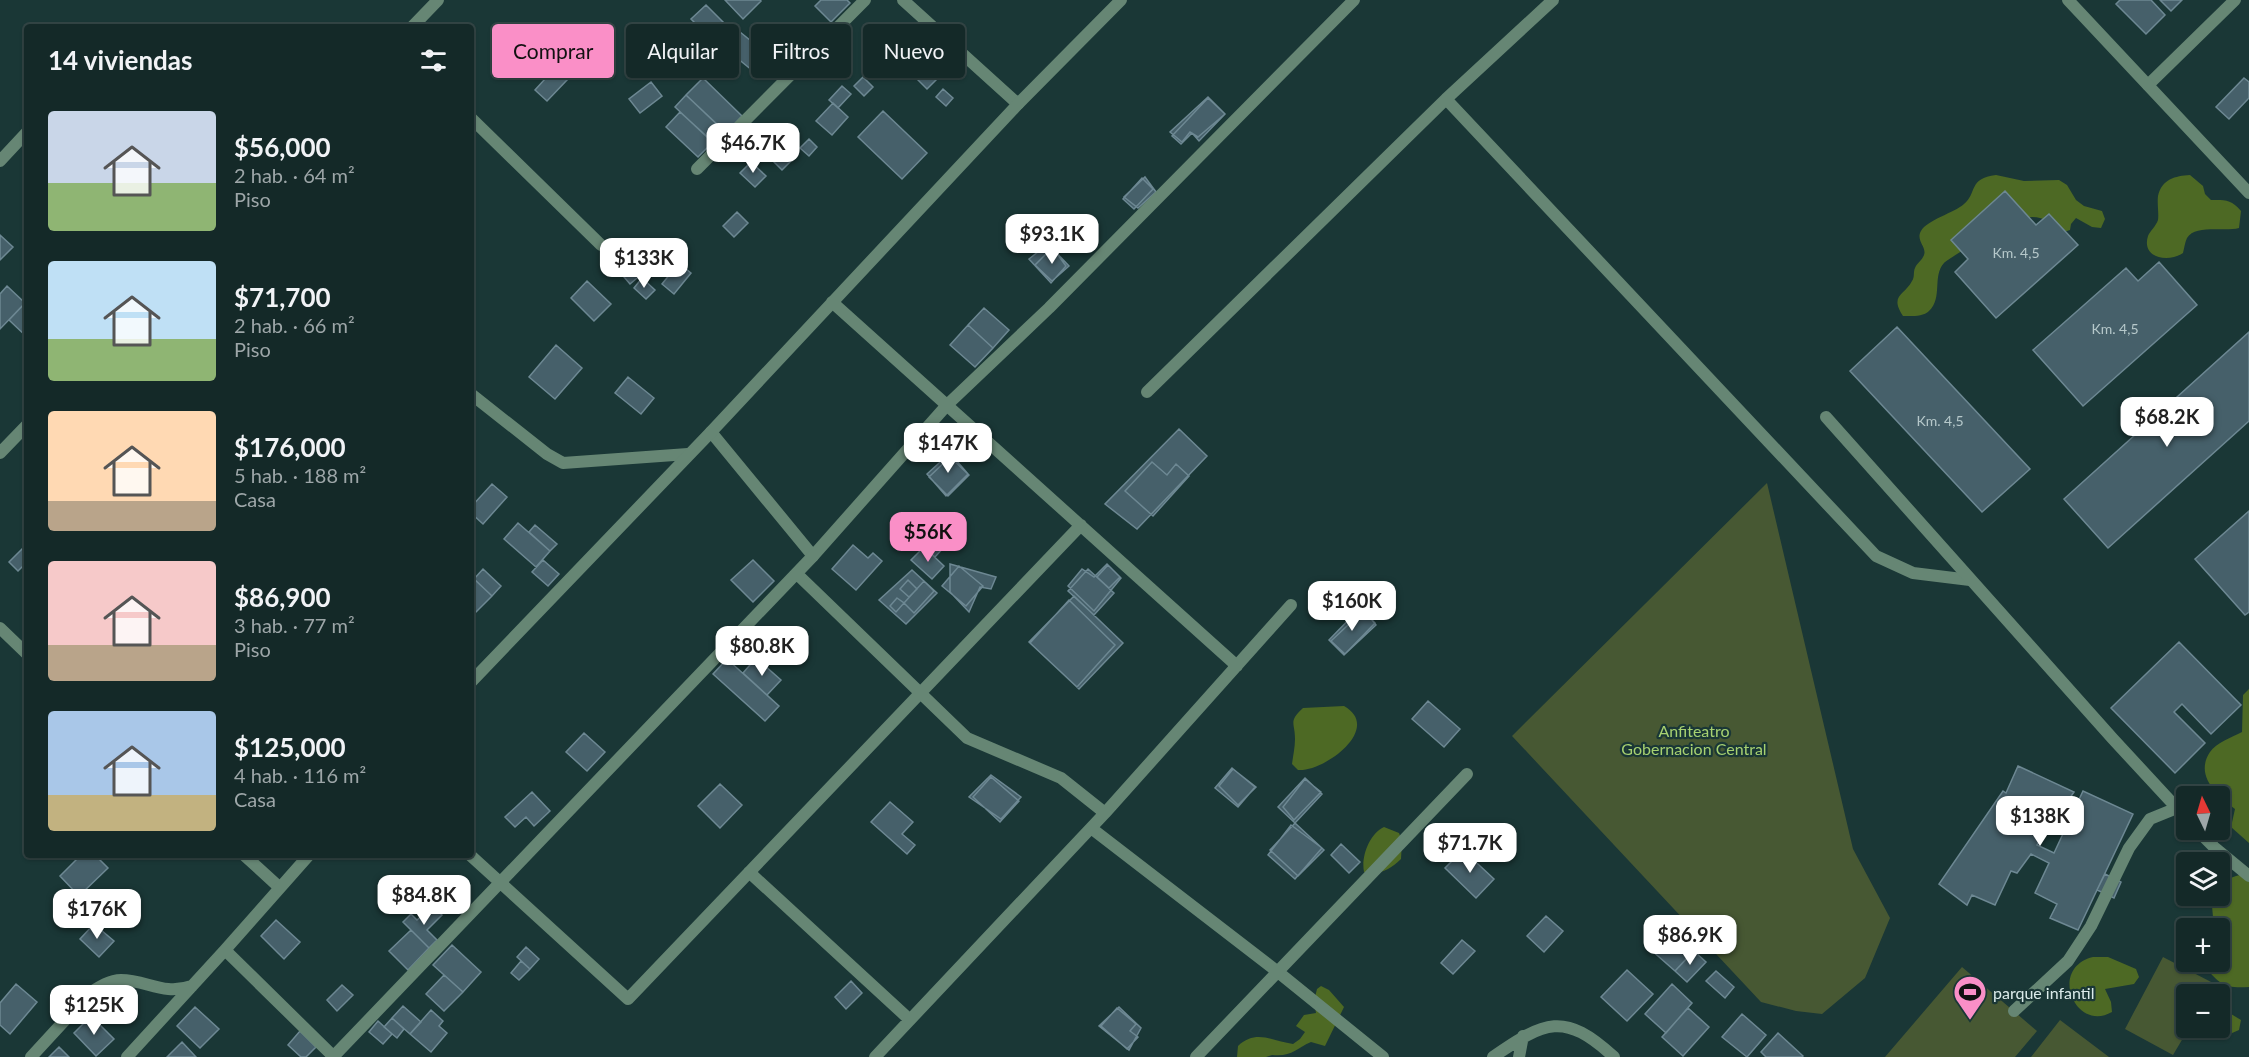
<!DOCTYPE html>
<html lang="es">
<meta charset="utf-8">
<style>
:root{--surface:#142928;--page:#1d3130;--text:#f1f3f6;--muted:#9da6a8;--line:#334545;--accent:#fa8fc7}
body{margin:0;font-family:Lato,sans-serif;background:var(--page);color:var(--text);height:100vh;display:flex;flex-direction:column;font-size:22px;white-space:nowrap}
*{box-sizing:border-box;margin:0}
p{font-size:20px;color:var(--muted)}
.icon{flex:none;width:33px;height:33px;fill:none;stroke:currentColor;stroke-width:2;stroke-linecap:round;stroke-linejoin:round}
.map{position:relative;flex:1;overflow:hidden}
.side{position:absolute;left:24px;top:24px;width:450px;height:834px;display:flex;flex-direction:column;background:var(--surface);border-radius:6px;box-shadow:0 2px 4px #0004,0 0 0 2px var(--line)}
.side>*{flex:none}
.guide{position:absolute;left:492px;top:24px;width:570px;height:54px;display:flex;gap:12px}
.needle{width:39px;rotate:355deg}
.fabs{position:absolute;left:2176px;top:786px;display:grid;gap:12px}
.fabs a{display:grid;place-items:center;width:54px;height:54px;border-radius:6px;background:var(--surface);box-shadow:0 2px 4px #0004,0 0 0 2px var(--line);font-size:30px}
.price{position:absolute;translate:-50% -51px;padding:0 14px;border-radius:12px;background:#fff;color:#222;font-size:20px;line-height:39px;filter:drop-shadow(0 2px 3px #0008)}
.price::after{content:'';position:absolute;left:50%;top:36px;width:18px;height:14px;margin-left:-9px;background:inherit;clip-path:polygon(0 0,100% 0,50% 100%)}
.price.current{background:var(--accent);color:#111}
ul{padding:0;list-style:none}
li{display:flex;align-items:center;gap:18px;height:150px;padding:0 24px}
li span{display:grid;place-items:center;flex:none;width:168px;height:120px;border-radius:6px;color:#555}
li>.icon{margin-inline-start:auto}
span .icon{width:72px;height:72px;fill:#fffc;stroke-width:1}
li b{font-size:26px}
h2{display:flex;justify-content:space-between;align-items:center;height:72px;padding:0 24px;font-size:26px}
.chip{padding:0 21px;border-radius:6px;background:var(--surface);box-shadow:0 2px 4px #0004,0 0 0 2px var(--line);font-size:21px;line-height:54px}
.chip.current{background:var(--accent);color:#111}
.map>svg:first-child{display:block}
.green{fill:#475833}
.forest{fill:#4d6924}
.building{fill:#46606a;stroke:#6d8893;stroke-width:1.5}
.lines{fill:none;stroke-linecap:round;stroke-linejoin:round}
.service{stroke:#668674;stroke-width:12}
.minor{stroke:#668674;stroke-width:12}
.labels{text-anchor:middle;dominant-baseline:central;stroke-width:4.5;stroke-linejoin:round;paint-order:stroke}
.number-label{font-size:14px;fill:#b6c8ca}
.park-label{font-size:16px;fill:#a7d171;stroke:#1a3736}
.poi-label{font-size:16px;fill:#dbebea;stroke:#1a3736;text-anchor:start}
</style>
<div class="map">
<svg width="2249" height="1057" viewBox="0 0 2249 1057">
<rect width="100%" height="100%" fill="#1a3736"/>
<path class="green" d="M1767 483 1853 849 1890 918 1865 978 1822 1014 1796 1011 1761 1002 1512 736Z
M2163 957 2213 983 2207 994H2187V1028H2189L2173 1055 2125 1029Z
M1962 967 2037 1031 2015 1057H1885Z
M2060 1020 2109 1057H2031Z"/>
<path class="forest" d="M1996 175 2024 181 2059 180 2067 185 2076 200 2084 206 2102 211 2105 219 2101 228 2092 227 2076 218 2071 224 2070 230 2061 233C2055 222 2038 214 2025 218 2015 220 1951 256 1944 263 1932 276 1943 298 1929 311 1923 317 1911 316 1903 316 1889 295 1905 295 1912 281 1915 277 1913 272 1915 268 1917 263 1921 261 1923 257 1929 248 1915 241 1921 231 1927 220 1954 213 1964 204 1977 194 1968 178 1996 175Z
M2190 175 2203 186 2205 194 2211 200C2225 200 2231 199 2241 211L2239 228C2225 232 2195 224 2187 238 2185 242 2184 249 2183 253 2168 263 2141 258 2148 236 2150 231 2156 226 2158 220 2159 213 2157 204 2158 196 2162 179 2175 176 2190 175Z
M2249 689V843L2231 827 2235 809C2218 796 2194 776 2210 752 2216 743 2232 737 2242 732L2243 695Z
M1344 706C1383 728 1325 772 1298 770L1292 764C1293 756 1295 747 1295 739 1295 722 1288 722 1303 708Z
M1384 827 1399 833 1402 841 1401 859C1389 870 1381 875 1364 872 1361 857 1369 834 1384 827Z
M2249 874V987C2224 989 2218 983 2203 964V962H2220V928H2214L2212 906 2216 896H2220V888C2229 877 2235 875 2249 874Z
M2093 957H2108L2136 969 2139 977 2134 984 2105 989 2111 1002 2112 1012C2075 1033 2048 968 2093 957Z
M1321 986 1329 990 1344 1007 1325 1046 1311 1042C1295 1049 1292 1057 1272 1055L1266 1057H1237L1238 1046C1256 1029 1272 1041 1293 1044L1300 1039 1305 1032 1296 1026 1304 1015 1316 1013 1314 1001 1317 989Z
M2231 1014 2241 1020 2239 1030 2216 1040 2210 1028H2220V1016Z"/>
<path class="building" d="M725 0H760L761 1 743 19Z
M821 0H847L850 3 831 22 815 6Z
M2120 0H2151L2165 15 2146 34 2116 4Z
M2160 0H2182L2171 11Z
M706 5 727 26 712 40 691 19Z
M740 32 767 54 753 71 726 49Z
M892 37 905 55 897 61 881 47Z
M890 40 906 55 898 63 882 49Z
M917 59 937 79 927 89 907 69Z
M555 68 567 80 547 101 535 90Z
M863 77 873 87 864 96 854 86Z
M703 78 742 116 726 133 686 95Z
M2244 78 2249 82V98L2229 119 2216 107Z
M651 82 662 96 640 113 629 99Z
M842 86 851 94 838 108 829 100Z
M943 89 953 98 946 106 936 97Z
M686 95 720 127 708 138 675 107Z
M1208 97 1225 114 1198 137 1190 132 1182 142 1170 132Z
M1208 98 1225 114 1199 141 1192 133 1181 144 1172 136Z
M833 103 848 117 832 135 816 121Z
M883 111 927 153 902 179 858 137Z
M680 112 713 142 698 157 666 127Z
M809 139 817 147 809 156 800 148Z
M778 150 790 162 782 170 770 158Z
M751 162 766 176 755 187 740 173Z
M1145 177 1156 192 1138 208 1124 197Z
M1142 178 1153 189 1134 209 1123 199Z
M2005 191 2036 225 2049 214 2078 245 1996 318 1955 272 1968 259 1951 240Z
M737 212 748 223 734 237 723 226Z
M0 235 13 247 0 260Z
M1049 243 1066 266 1051 283 1029 259Z
M1052 248 1069 266 1052 281 1035 265Z
M625 252 643 273 630 284 612 263Z
M2159 262 2197 305 2083 406 2033 350 2126 268 2138 281Z
M679 263 691 273 674 294 662 284Z
M642 278 655 290 646 299 634 288Z
M587 281 611 304 594 321 571 298Z
M7 286 25 303 0 329V294Z
M27 301V337L9 320Z
M984 308 1009 330 993 348 968 325Z
M968 325 993 348 975 367 950 345Z
M1897 327 2030 469 1982 512 1850 371Z
M2249 332V421L2108 548 2064 499Z
M556 345 582 368 555 399 529 377Z
M628 377 654 398 641 414 615 393Z
M1179 429 1207 456 1137 529 1105 504Z
M950 453 968 474 946 496 927 474Z
M950 457 969 475 948 496 929 477Z
M1152 462 1167 475 1176 464 1189 476 1153 516 1125 491Z
M492 484 507 497 483 524 471 513V507Z
M2249 511V612L2245 615 2195 559Z
M518 523 550 551 536 567 504 539Z
M535 525 557 544 550 551 529 532Z
M944 525 955 535 935 557 924 547Z
M27 544V562L18 571 9 562Z
M853 545 868 558 873 553 882 561 856 590 832 569Z
M924 547 944 566 932 579 911 560Z
M543 560 559 574 548 586 532 572Z
M753 560 774 581 753 602 731 580Z
M950 564 996 577 991 589 980 587 969 612 950 592Z
M1107 564 1121 578 1094 611 1068 586 1082 569 1094 577Z
M1108 565 1120 577 1109 588 1097 577Z
M959 566 983 586 966 606 942 586Z
M483 569 501 586 492 596 474 579Z
M1088 569 1114 593 1094 615 1068 591Z
M912 570 937 593 906 624 879 600Z
M471 576 492 596 475 613 471 609Z
M908 580 917 589 909 597 900 589Z
M924 581 934 591 914 613 904 603Z
M1074 596 1123 643 1079 689 1029 642Z
M897 598 904 603 896 612 890 606Z
M1069 600 1115 645 1077 687 1030 643Z
M1360 608 1375 623 1344 655 1329 640Z
M1364 610 1376 625 1345 654 1331 641Z
M2179 642 2241 705 2211 734 2182 704 2174 712 2205 743 2175 773 2111 708Z
M756 658 781 680 767 695 743 673Z
M727 659 779 706 765 721 713 674Z
M1428 701 1460 729 1444 747 1412 719Z
M584 733 605 752 587 771 566 752Z
M2018 766 2074 792 2037 845 2054 853 2083 791 2133 814 2078 930 2050 918 2057 904 2035 893 2049 863 2031 854 2017 873 2011 871 1995 905 1972 895 1967 905 1939 884 2003 791 2006 793Z
M1232 768 1255 787 1238 807 1215 788Z
M1233 769 1256 787 1238 805 1219 786Z
M991 775 1021 797 1001 819 969 797Z
M991 777 1019 801 1000 822 973 797Z
M1305 778 1322 794 1295 823 1278 807Z
M1305 779 1321 792 1294 820 1283 807Z
M720 784 742 805 720 828 698 806Z
M532 792 550 811 534 826 526 817 515 827 505 817Z
M890 802 913 822 902 834 915 845 907 854 871 822Z
M1295 823 1324 850 1298 876 1270 850Z
M1291 825 1322 848 1295 879 1268 855Z
M1341 844 1360 862 1349 873 1331 855Z
M1463 850 1494 879 1476 898 1445 868Z
M81 855H95L108 868 79 896 60 876Z
M2105 874 2121 882 2114 898 2097 890Z
M432 906 442 915 427 930 437 940 429 948 403 922 411 914 417 920Z
M1546 916 1563 931 1544 952 1527 936Z
M276 920 300 942 284 959 261 936Z
M94 924 114 941 99 957 80 939Z
M1674 924 1698 946 1675 971 1650 949Z
M411 930 429 948 408 970 389 951Z
M1462 940 1475 951 1453 974 1441 963Z
M452 945 481 972 463 992 433 965Z
M526 947 539 959 530 969 517 957Z
M1694 951 1706 962 1687 982 1675 971Z
M521 961 530 969 519 980 511 973Z
M1627 970 1653 994 1627 1021 1601 997Z
M1716 971 1734 987 1725 998 1706 981Z
M444 975 463 992 444 1011 426 994Z
M851 981 862 993 846 1009 835 997Z
M16 984 37 1002 10 1034 0 1025V1003Z
M1672 984 1692 1003 1666 1033 1645 1014Z
M342 985 353 995 337 1011 327 1000Z
M403 1006 421 1022 410 1034 392 1018Z
M195 1007 219 1029 200 1048 177 1026Z
M1119 1007 1141 1028 1129 1050 1099 1026Z
M1117 1008 1136 1024 1130 1031 1138 1037 1127 1049 1101 1026Z
M1688 1008 1709 1027 1683 1056 1662 1037Z
M431 1010 443 1021 439 1026 447 1033 431 1052 410 1034Z
M1742 1014 1766 1035 1747 1057 1722 1037Z
M91 1016 114 1039 96 1056 74 1033Z
M392 1018 404 1029 397 1038 384 1027Z
M378 1021 392 1034 383 1044 369 1032Z
M300 1031 316 1047 306 1057H301L288 1045Z
M1778 1033 1803 1056 1802 1057H1766L1761 1052Z
M182 1042 196 1057H167Z
M59 1047 69 1057H49Z"/>
<g class="lines">
<path class="service" d="M903 0 1018 104
M2148 85 2235 0
M1446 99 1876 556 1913 573 1970 580
M471 118 601 245
M0 161 27 132
M697 169 865 0
M1147 392 1446 99 1553 0
M471 394 547 454 563 463 688 454
M711 432 813 556
M0 628 27 654
M244 855 279 887"/>
<path class="minor" d="M2068 0 2249 193
M412 27 438 0
M832 302 1237 666
M1826 417 2113 739 2187 819
M0 453 27 425
M797 574 967 738 1061 778 1105 813
M471 682 711 432 1018 104 1121 0
M1091 828 1278 972 1383 1057
M2197 830 2214 847 2249 876
M470 855 628 999 1081 525
M749 872 910 1020
M225 950 334 1057
M2014 1011 2068 961 2091 926 2129 848 2150 819 2177 808
M31 1057 90 993C99 987 110 980 121 980 147 980 163 996 192 986
M127 1057 225 950 309 855
M333 1057 813 556 947 405 1049 308 1354 0
M875 1057 1105 813 1291 605
M1196 1057 1467 774
M1493 1057C1545 1021 1564 1011 1614 1057
M1519 1057 1523 1036"/>
</g>
<defs>
<g id="stadium-pin" transform="scale(1.725)"><path d="M0 17L-7.5 6A9.5 9.5 0 1 1 7.5 6Z" fill="#fa8fc7" stroke="#1a3736"/><path d="M0-5a6.5 5 0 1 0 0 10a6.5 5 0 1 0 0-10ZM-3.5-1.8h7v3.6h-7Z" fill="#111"/></g>
</defs>
<g fill-rule="evenodd">
<use href="#stadium-pin" x="1970" y="992"/>
</g>
<g class="labels">
<g class="number-label">
<text x="2016" y="252">Km. 4,5</text>
<text x="2115" y="328">Km. 4,5</text>
<text x="1940" y="420">Km. 4,5</text>
</g>
<g class="park-label">
<text x="1694" y="730">Anfiteatro<tspan x="1694" dy="18">Gobernacion Central</tspan></text>
</g>
<g class="poi-label">
<text x="1993" y="992">parque infantil</text>
</g>
</g>
</svg>
<div class="fabs">
<a><svg class="needle" viewBox="-14 -14 28 28"><path d="M0-13l5 13h-10z" fill="#e53935"/><path d="M0 13l5-13h-10z" fill="#9da6a8"/></svg></a>
<a><svg class="icon" aria-label="layers" viewBox="0 0 24 24"><path d="M12 4l9 5-9 5-9-5zM3 14l9 5 9-5"/></svg></a>
<a>+</a>
<a>−</a>
</div>
<b class="price" style="left:753px;top:174px">$46.7K</b>
<b class="price" style="left:1052px;top:265px">$93.1K</b>
<b class="price" style="left:644px;top:289px">$133K</b>
<b class="price" style="left:2167px;top:448px">$68.2K</b>
<b class="price" style="left:948px;top:474px">$147K</b>
<b class="price current" style="left:928px;top:563px">$56K</b>
<b class="price" style="left:1352px;top:632px">$160K</b>
<b class="price" style="left:762px;top:677px">$80.8K</b>
<b class="price" style="left:2040px;top:847px">$138K</b>
<b class="price" style="left:1470px;top:874px">$71.7K</b>
<b class="price" style="left:424px;top:926px">$84.8K</b>
<b class="price" style="left:97px;top:940px">$176K</b>
<b class="price" style="left:1690px;top:966px">$86.9K</b>
<b class="price" style="left:94px;top:1036px">$125K</b>
<div class="guide">
<a class="chip current">Comprar</a>
<a class="chip">Alquilar</a>
<a class="chip">Filtros</a>
<a class="chip">Nuevo</a>
</div>
<section class="side">
<h2>14 viviendas<svg class="icon" aria-label="filters" viewBox="0 0 24 24"><path d="M4 7h16M4 17h16"/><circle cx="9" cy="7" r="2"/><circle cx="15" cy="17" r="2"/></svg></h2>
<ul>
<li><span style="background:linear-gradient(#c9d6e8 60%,#8fb573 0)"><svg class="icon" aria-label="home" viewBox="0 0 24 24"><path d="M3 11l9-7 9 7M6 9v11h12V9"/></svg></span><div><b>$56,000</b><p>2 hab. · 64 m²</p><p>Piso</p></div></li>
<li><span style="background:linear-gradient(#bfe0f5 65%,#8fb573 0)"><svg class="icon" aria-label="home" viewBox="0 0 24 24"><path d="M3 11l9-7 9 7M6 9v11h12V9"/></svg></span><div><b>$71,700</b><p>2 hab. · 66 m²</p><p>Piso</p></div></li>
<li><span style="background:linear-gradient(#ffd9b3 75%,#b9a48a 0)"><svg class="icon" aria-label="home" viewBox="0 0 24 24"><path d="M3 11l9-7 9 7M6 9v11h12V9"/></svg></span><div><b>$176,000</b><p>5 hab. · 188 m²</p><p>Casa</p></div></li>
<li><span style="background:linear-gradient(#f6c9c9 70%,#b9a48a 0)"><svg class="icon" aria-label="home" viewBox="0 0 24 24"><path d="M3 11l9-7 9 7M6 9v11h12V9"/></svg></span><div><b>$86,900</b><p>3 hab. · 77 m²</p><p>Piso</p></div></li>
<li><span style="background:linear-gradient(#a9c7e8 70%,#c2b280 0)"><svg class="icon" aria-label="home" viewBox="0 0 24 24"><path d="M3 11l9-7 9 7M6 9v11h12V9"/></svg></span><div><b>$125,000</b><p>4 hab. · 116 m²</p><p>Casa</p></div></li>
</ul>
</section>
</div>
